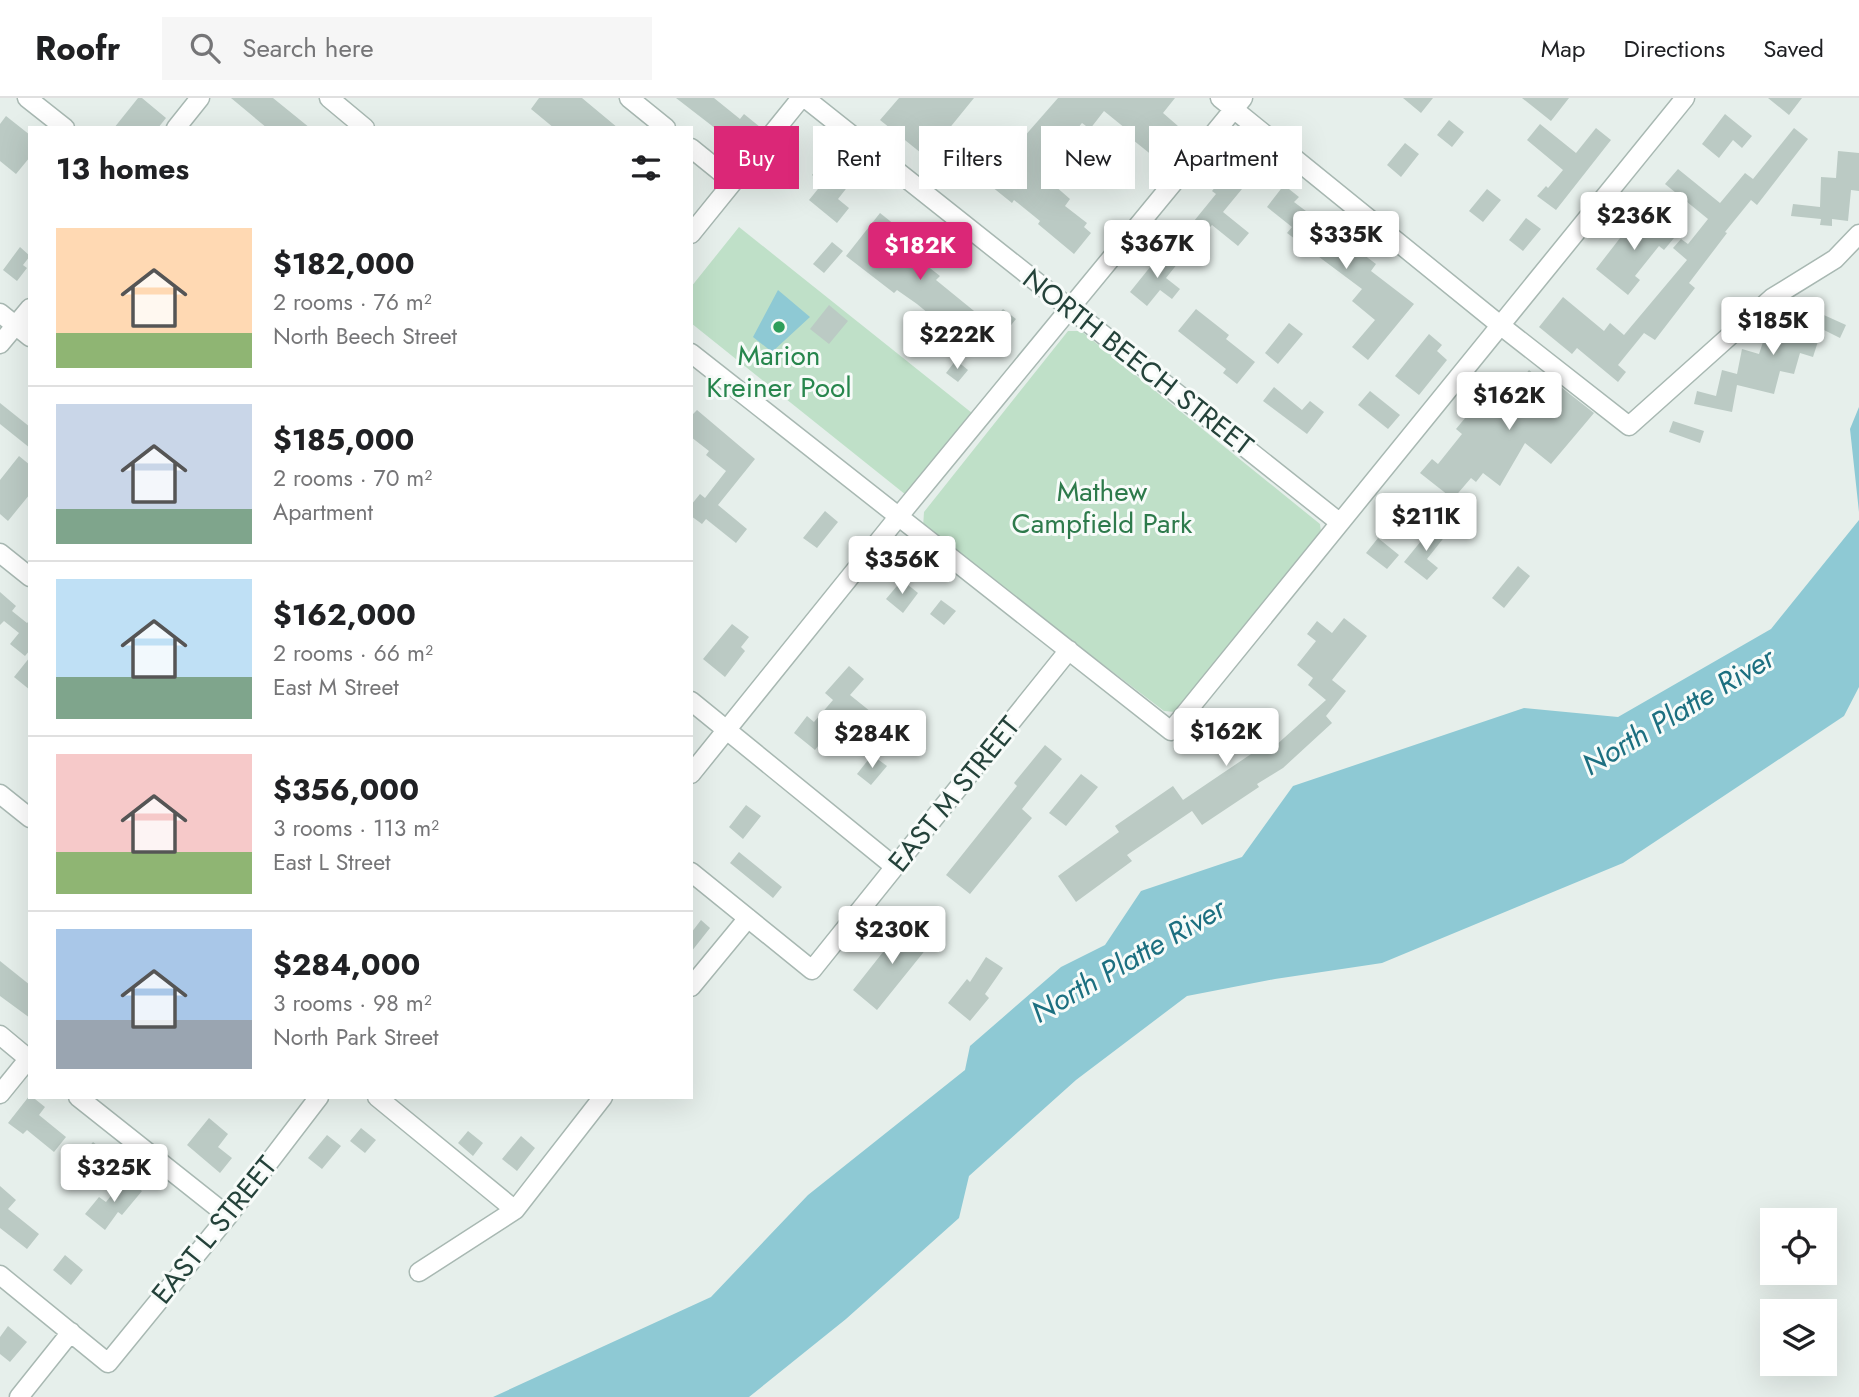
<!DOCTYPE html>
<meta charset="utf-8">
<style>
:root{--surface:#fff;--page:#f6f6f6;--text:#202124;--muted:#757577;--line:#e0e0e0;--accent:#db2777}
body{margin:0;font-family:Jost,sans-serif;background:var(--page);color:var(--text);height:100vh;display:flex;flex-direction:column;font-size:26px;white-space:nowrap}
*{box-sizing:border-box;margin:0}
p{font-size:23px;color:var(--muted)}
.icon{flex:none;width:38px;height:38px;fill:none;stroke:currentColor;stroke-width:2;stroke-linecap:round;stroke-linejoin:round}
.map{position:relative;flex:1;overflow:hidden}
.side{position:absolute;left:28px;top:28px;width:665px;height:973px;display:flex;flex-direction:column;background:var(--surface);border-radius:0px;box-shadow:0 7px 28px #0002}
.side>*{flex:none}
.hud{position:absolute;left:714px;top:28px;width:665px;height:63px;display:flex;gap:14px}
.fabs{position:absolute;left:1760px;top:1110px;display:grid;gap:14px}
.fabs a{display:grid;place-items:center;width:77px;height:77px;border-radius:0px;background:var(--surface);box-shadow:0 7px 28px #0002;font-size:35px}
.price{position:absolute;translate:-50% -60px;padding:0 16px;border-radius:7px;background:#fff;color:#222;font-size:23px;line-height:46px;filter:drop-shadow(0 2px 4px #0008)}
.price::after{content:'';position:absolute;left:50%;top:42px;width:21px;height:16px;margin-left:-10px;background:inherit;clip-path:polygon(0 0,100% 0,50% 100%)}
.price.current{background:var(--accent);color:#fff}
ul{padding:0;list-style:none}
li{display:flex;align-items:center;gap:21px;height:175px;padding:0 28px}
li+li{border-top:2px solid var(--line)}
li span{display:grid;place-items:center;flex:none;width:196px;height:140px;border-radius:0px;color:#555}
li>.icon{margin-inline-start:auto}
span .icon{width:84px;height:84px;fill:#fffc;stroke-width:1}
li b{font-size:30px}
h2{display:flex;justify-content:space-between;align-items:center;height:84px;padding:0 28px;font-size:30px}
.pill{padding:0 24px;border-radius:0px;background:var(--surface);box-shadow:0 7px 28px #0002;font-size:24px;line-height:63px}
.pill.current{background:var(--accent);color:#fff}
header{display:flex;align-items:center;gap:42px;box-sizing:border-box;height:98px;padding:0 35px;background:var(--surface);border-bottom:2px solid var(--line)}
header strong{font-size:33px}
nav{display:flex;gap:38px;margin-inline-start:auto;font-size:24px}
.search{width:490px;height:63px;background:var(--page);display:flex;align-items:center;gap:18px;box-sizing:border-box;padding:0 24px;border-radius:0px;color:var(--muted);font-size:26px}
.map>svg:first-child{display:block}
.green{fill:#bfe0c8}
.water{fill:#8ec9d4}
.building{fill:#bbcac4}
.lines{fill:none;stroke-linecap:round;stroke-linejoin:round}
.minor-casing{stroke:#a8b8b2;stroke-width:21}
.minor{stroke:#fff;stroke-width:18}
.leisure-dot{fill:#2e9e5b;stroke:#f7fbf9;stroke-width:2.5}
.labels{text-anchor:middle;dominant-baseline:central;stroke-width:6;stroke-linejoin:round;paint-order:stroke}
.leisure-label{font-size:28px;fill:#27864d;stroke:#f7fbf9}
.street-label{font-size:28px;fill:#24423a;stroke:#f7fbf9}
.park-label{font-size:28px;fill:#2d7a4b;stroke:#f7fbf9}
.water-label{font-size:30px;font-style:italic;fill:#1c6f80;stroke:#f7fbf9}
</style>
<header>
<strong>Roofr</strong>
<div class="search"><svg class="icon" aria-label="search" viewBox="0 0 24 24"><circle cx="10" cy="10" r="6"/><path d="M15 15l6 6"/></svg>Search here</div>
<nav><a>Map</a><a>Directions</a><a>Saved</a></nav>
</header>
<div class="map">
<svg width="1859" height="1299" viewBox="0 0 1859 1299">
<rect width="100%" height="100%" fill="#e6efeb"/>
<path class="green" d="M739 129 972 315 906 397 691 225V189Z
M1068 233H1081L1320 426 1321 434 1175 614 1164 613 923 429 924 414Z"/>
<path class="water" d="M778 192 810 219 772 254 753 239Z
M1859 309V414L1850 331Z
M1859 422V589L1844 618 1623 765 1382 865 1275 881 1187 898 1076 982 969 1078 959 1120 846 1221 749 1299H493L711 1199 808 1097 965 972 970 948 1061 869 1105 847 1141 793 1242 759 1293 688 1524 610 1618 619 1771 531Z"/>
<path class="building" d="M138 0H142L166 20 158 30H114Z
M231 0H273L310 30H267Z
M539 0H582L618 30H554L531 11Z
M676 0H714L740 21 744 16 760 29 742 51Z
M899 0H974L926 59 880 22Z
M1058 0H1175L1163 15 1178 28 1153 58 1128 38 1131 35 1104 13 1090 31 1082 25 1062 50 1071 57 1055 77 1059 80 1054 87 1070 101 1065 108 1087 125 1084 129 1091 135 1074 156 1038 126 1040 123 1014 102 1012 105 976 76 972 81 956 68 968 53 976 59 985 49 1003 63Z
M1403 0H1433L1421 15Z
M1522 0H1569L1551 23Z
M1768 0H1802L1789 17Z
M1725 16 1752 38 1742 50 1733 42 1719 60 1702 46Z
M6 18 30 37V59L16 76 0 63V26Z
M1449 22 1464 34 1452 49 1437 37Z
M1540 26 1576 55 1596 30 1611 42 1556 112 1537 98 1546 88 1548 90 1563 72 1527 42Z
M1794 30 1808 41 1757 107 1751 102 1725 134 1727 135 1689 185 1695 190 1655 242 1644 235 1618 267 1626 274 1618 284 1577 250 1572 256 1539 229 1563 199 1604 233 1610 225 1624 237 1687 162 1673 150 1681 141 1688 146 1708 121 1665 86 1678 71 1720 105 1745 75 1753 81Z
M1405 45 1419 56 1401 79 1387 67Z
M1838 53 1859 55V93L1851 92 1848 123 1832 121V128L1820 127 1821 121 1791 118 1793 106 1820 109 1821 79 1836 80Z
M1239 60 1256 74 1223 114 1249 135 1238 148 1212 127 1206 133 1194 123 1216 96 1212 93Z
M822 64 849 87 838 101 849 110 837 125 809 102 822 86 812 77Z
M1284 87 1299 99 1294 104 1376 166 1371 173 1414 206 1368 262 1352 249 1375 222 1352 203 1362 191 1287 135 1292 129 1267 109Z
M1487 91 1501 102 1483 124 1469 113Z
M1641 113 1674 140 1664 152 1659 148 1635 178 1640 182 1628 197 1596 171Z
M880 115 910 139 907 142 926 156 921 163 940 178 936 182 990 226 1003 211 1016 221 991 252 964 230 957 239 917 206 897 192 894 195 846 158Z
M1526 120 1541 131 1523 153 1509 142Z
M832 144 843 153 824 175 813 166Z
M20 149 30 158 23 167 27 170 17 183 3 172Z
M1163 153 1178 165 1166 180 1180 191 1172 201 1160 192 1147 208 1130 194Z
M1795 204 1846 227 1840 240 1822 231 1813 259 1800 255 1794 276 1780 273 1774 296 1737 287 1732 314 1694 306 1697 293 1716 298 1722 272 1737 276 1742 251 1759 256 1767 232 1780 236Z
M829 207 848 223 829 246 810 231Z
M1196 211 1229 237 1226 241 1255 264 1237 286 1223 275 1226 271 1178 233Z
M1289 225 1303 236 1278 266 1265 255Z
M1429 236 1442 247 1437 253 1447 262 1419 297 1395 278Z
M956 262 968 272 958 284 946 275Z
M1529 272 1552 291 1557 286 1594 315 1551 366 1525 345 1500 388 1483 375 1476 384 1471 380 1453 401 1420 375 1432 361 1438 366 1462 336 1456 331 1499 279 1513 291Z
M1274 289 1302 312 1310 303 1324 314 1307 336 1263 303Z
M1370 293 1400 317 1388 331 1358 307Z
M0 305 30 329V350L0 326Z
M697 312 755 361 718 407 747 431 736 445 706 421 702 426 691 418V407L700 396 705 400 726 373 706 357 709 353 691 339V318Z
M1673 323 1704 333 1700 345 1669 334Z
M19 358 30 367V396L8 423 0 416V382Z
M825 413 838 424 817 450 803 440Z
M1434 427 1446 437 1427 461 1438 470 1427 482 1404 464Z
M1378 440 1399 457 1387 471 1366 455Z
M1518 468 1530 478 1504 510 1492 500Z
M902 482 918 495 903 515 886 501Z
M0 494 16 508 12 513 27 525 30 522V552L25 558 10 546 19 535 4 523 0 527Z
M941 502 956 513 944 527 930 516Z
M1344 520 1367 538 1332 582 1346 593 1326 618 1332 625 1283 670 1257 686 1259 689 1202 727 1192 713 1127 757 1132 763 1076 804 1058 778 1119 734 1115 728 1173 688 1183 702 1257 652 1249 639 1262 631 1274 649 1326 602 1308 587 1313 580 1297 567 1316 543 1307 536 1317 523 1332 535Z
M732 526 749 539 741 549 745 553 725 579 703 561Z
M30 559V592L14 579Z
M849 568 864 581 850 597 881 622 868 638 848 623 838 635 832 630 815 652 794 635 807 618 814 624 833 602 825 595Z
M1045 647 1062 661 1022 711 1032 720 970 796 946 777 1017 688 1014 685Z
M872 657 887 668 871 687 857 676Z
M1081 676 1098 689 1066 728 1049 715Z
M746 707 761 718 743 741 729 729Z
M739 754 782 789 773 800 730 765Z
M701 822 710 830 691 854V835Z
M906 825 931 845 877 912 853 892Z
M986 859 1003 870 985 896 989 900 970 923 948 905 967 881 970 884Z
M0 863 30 887V920L0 898Z
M30 997 45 1009 39 1017 66 1039 54 1054 27 1032 23 1036 8 1025Z
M209 1020 228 1036 218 1049 232 1060 220 1075 187 1047Z
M361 1030 376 1042 365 1055 350 1043Z
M468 1033 483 1045 473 1058 458 1045Z
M327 1037 341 1048 322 1071 308 1060Z
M521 1038 535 1050 517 1073 502 1061Z
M93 1044 103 1052 100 1055 105 1059 90 1078 75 1066Z
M125 1080 142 1093 122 1117 118 1114 105 1132 85 1116 99 1099 106 1104Z
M0 1088 16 1102 8 1111 39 1136 27 1151 0 1130Z
M65 1157 83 1172 71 1187 53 1172Z
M8 1228 27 1244 10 1264 0 1256V1239Z"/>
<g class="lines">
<g class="minor-casing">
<path id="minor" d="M27 0 65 30
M329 0 365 30
M629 0 666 30
M805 0 1339 424
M1220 0 1500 227 1629 328 1772 200 1835 161 1859 136
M176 30 200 0
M691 50 733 84
M691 136 801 0
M0 215 30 239
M0 246 30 210
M691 255 1171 633 1685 0
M0 455 30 479
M691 603 895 769
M691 676 899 418 1243 0
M0 696 30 720
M691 774 812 872 1069 552
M691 889 748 820
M0 937 30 962
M0 996 30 959
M78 999 228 1118
M377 999 515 1112
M419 1174 515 1112 603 999
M0 1177 108 1265 228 1118 319 999
M19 1299 71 1234"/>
</g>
<use href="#minor" class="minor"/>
</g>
<circle class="leisure-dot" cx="779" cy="229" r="7"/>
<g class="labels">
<g class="leisure-label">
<text x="779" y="257">Marion<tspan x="779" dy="32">Kreiner Pool</tspan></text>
</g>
<g class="street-label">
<text transform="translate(1138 264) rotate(38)">NORTH BEECH STREET</text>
<text transform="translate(954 696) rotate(-51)">EAST M STREET</text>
<text transform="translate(214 1132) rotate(-51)">EAST L STREET</text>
</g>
<g class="park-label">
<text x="1102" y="393">Mathew<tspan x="1102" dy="32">Campfield Park</tspan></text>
</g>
<g class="water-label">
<text transform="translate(1678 613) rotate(-31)">North Platte River</text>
<text transform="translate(1128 862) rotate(-30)">North Platte River</text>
</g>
</g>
</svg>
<div class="fabs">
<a><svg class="icon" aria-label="locate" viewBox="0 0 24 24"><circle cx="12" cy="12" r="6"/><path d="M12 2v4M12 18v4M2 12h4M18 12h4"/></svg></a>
<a><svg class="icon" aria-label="layers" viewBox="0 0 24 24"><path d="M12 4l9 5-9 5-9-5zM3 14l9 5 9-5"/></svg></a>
</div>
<b class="price" style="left:1634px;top:154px">$236K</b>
<b class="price" style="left:1346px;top:173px">$335K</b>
<b class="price" style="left:1157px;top:182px">$367K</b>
<b class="price current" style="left:920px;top:184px">$182K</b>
<b class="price" style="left:1773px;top:259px">$185K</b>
<b class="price" style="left:957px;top:273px">$222K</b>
<b class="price" style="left:1509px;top:334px">$162K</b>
<b class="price" style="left:1426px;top:455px">$211K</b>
<b class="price" style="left:902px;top:498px">$356K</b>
<b class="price" style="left:1226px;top:670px">$162K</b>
<b class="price" style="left:872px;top:672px">$284K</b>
<b class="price" style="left:892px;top:868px">$230K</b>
<b class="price" style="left:114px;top:1106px">$325K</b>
<div class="hud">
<a class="pill current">Buy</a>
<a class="pill">Rent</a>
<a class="pill">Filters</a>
<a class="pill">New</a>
<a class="pill">Apartment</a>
</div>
<section class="side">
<h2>13 homes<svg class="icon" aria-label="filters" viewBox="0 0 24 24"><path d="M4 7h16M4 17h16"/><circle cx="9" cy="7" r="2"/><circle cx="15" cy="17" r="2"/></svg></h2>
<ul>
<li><span style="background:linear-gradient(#ffd9b3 75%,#8fb573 0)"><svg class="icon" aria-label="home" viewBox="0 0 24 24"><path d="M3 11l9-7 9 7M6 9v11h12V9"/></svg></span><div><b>$182,000</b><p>2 rooms · 76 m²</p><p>North Beech Street</p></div></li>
<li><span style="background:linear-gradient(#c9d6e8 75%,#7fa58c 0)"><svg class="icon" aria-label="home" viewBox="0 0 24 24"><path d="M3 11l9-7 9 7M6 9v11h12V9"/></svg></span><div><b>$185,000</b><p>2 rooms · 70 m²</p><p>Apartment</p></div></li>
<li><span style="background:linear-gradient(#bfe0f5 70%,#7fa58c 0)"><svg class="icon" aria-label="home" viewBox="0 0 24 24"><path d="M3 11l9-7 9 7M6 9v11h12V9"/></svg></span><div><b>$162,000</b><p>2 rooms · 66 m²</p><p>East M Street</p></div></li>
<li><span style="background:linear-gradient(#f6c9c9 70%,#8fb573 0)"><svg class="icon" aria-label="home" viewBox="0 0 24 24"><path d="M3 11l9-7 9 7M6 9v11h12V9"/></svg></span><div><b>$356,000</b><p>3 rooms · 113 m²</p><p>East L Street</p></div></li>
<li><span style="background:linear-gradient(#a9c7e8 65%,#9aa5b1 0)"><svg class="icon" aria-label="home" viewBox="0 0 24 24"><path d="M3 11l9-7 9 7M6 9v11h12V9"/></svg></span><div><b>$284,000</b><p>3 rooms · 98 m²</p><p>North Park Street</p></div></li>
</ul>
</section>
</div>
